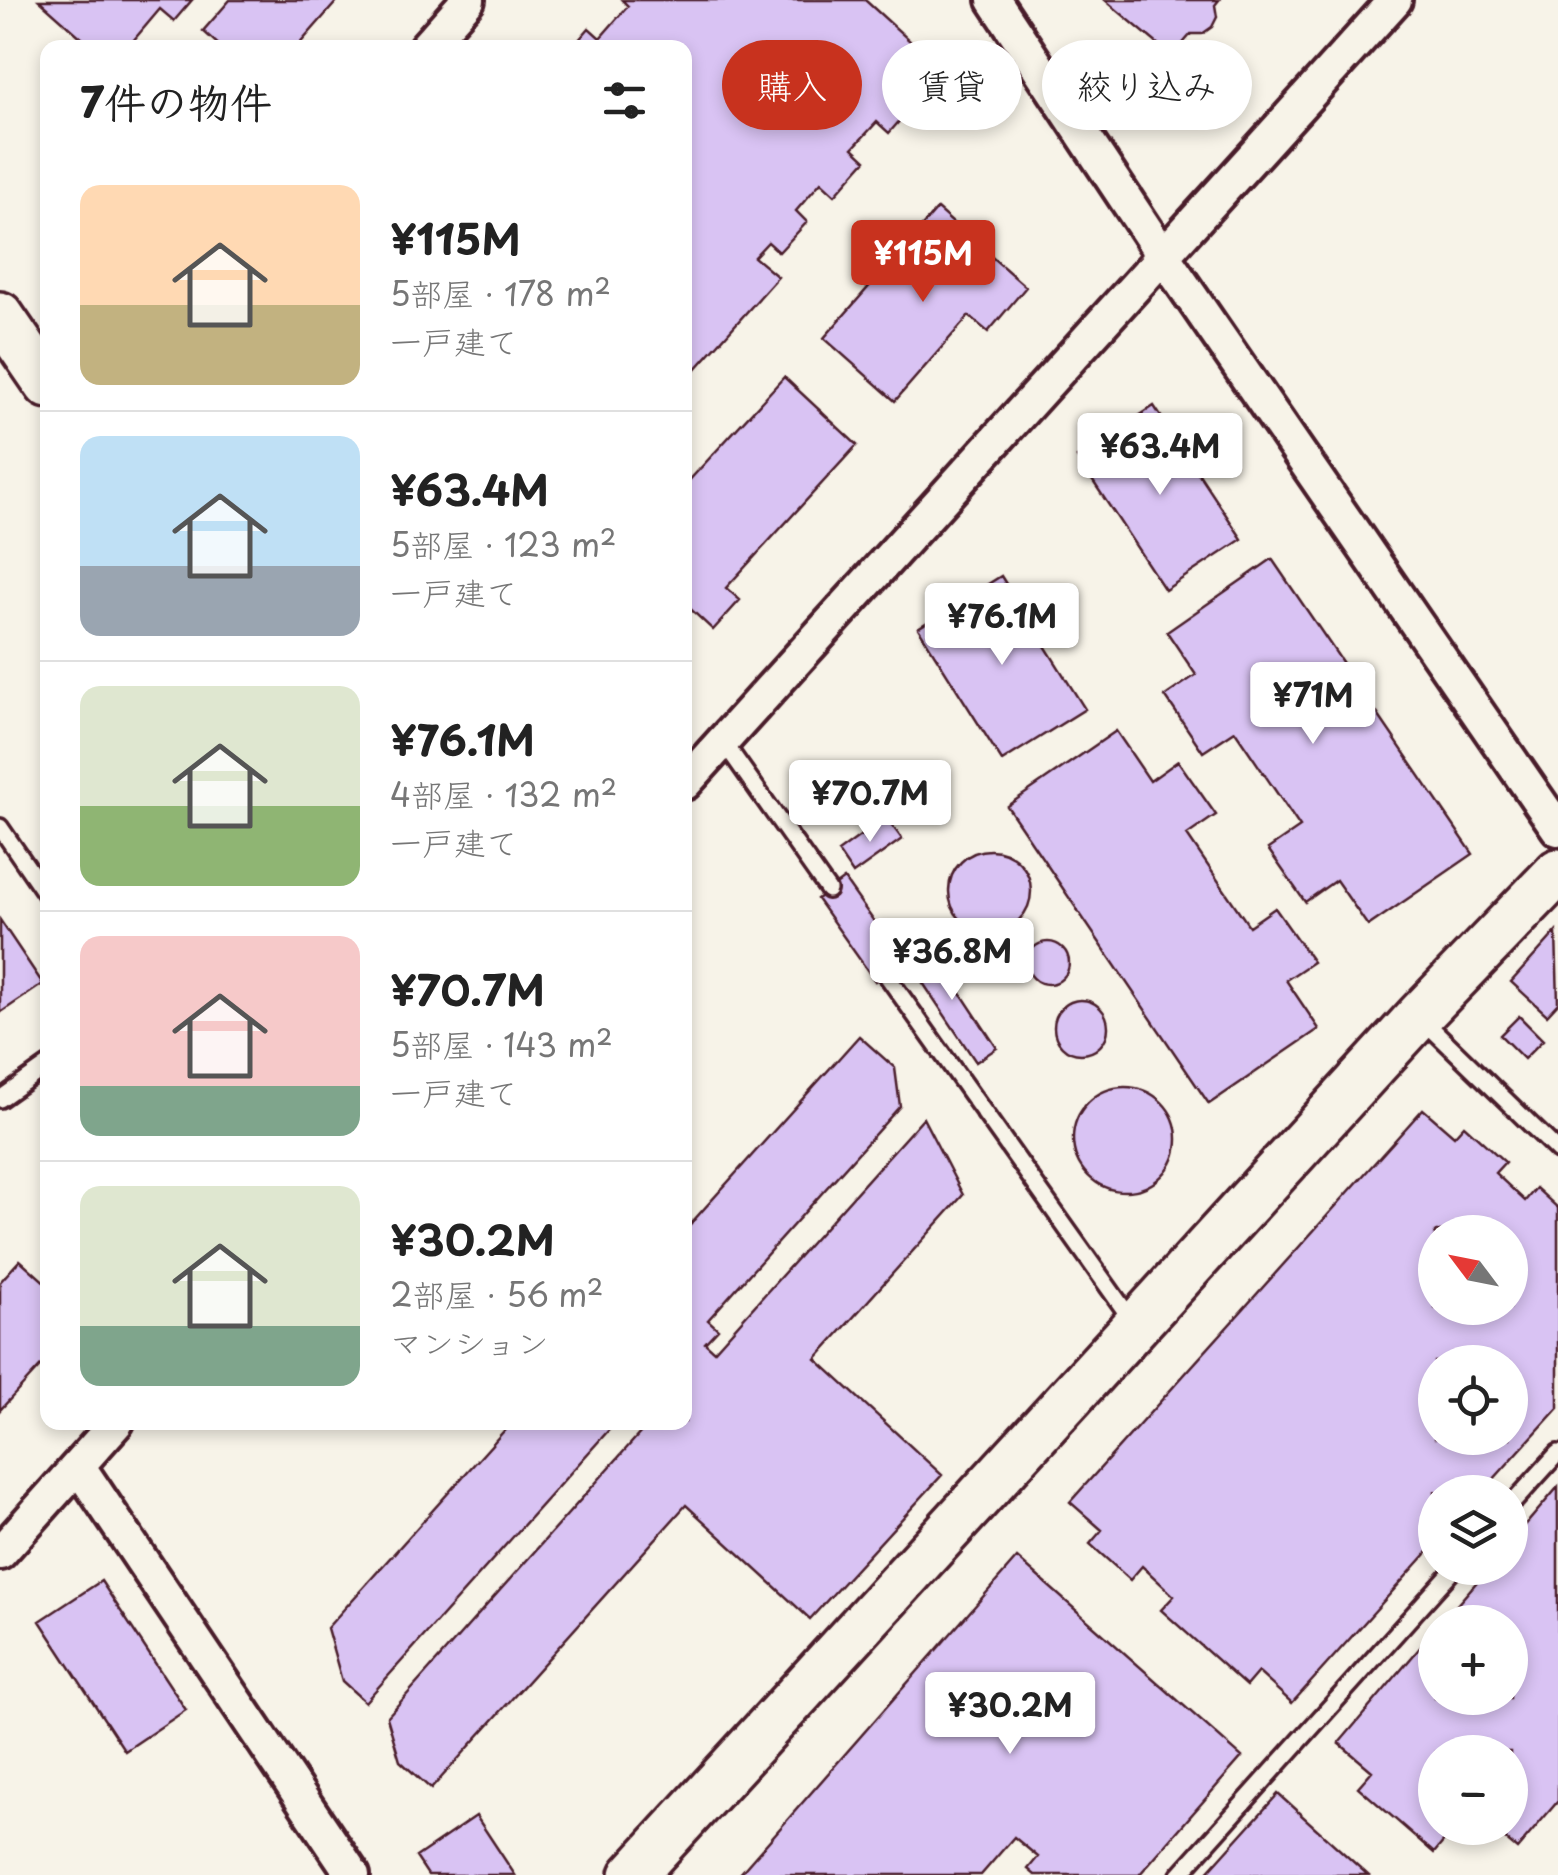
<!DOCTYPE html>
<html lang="ja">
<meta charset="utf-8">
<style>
:root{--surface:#fff;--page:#f6f6f6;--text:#222;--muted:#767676;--line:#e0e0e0;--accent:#c8321e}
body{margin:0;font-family:"Playpen Sans","Klee One",sans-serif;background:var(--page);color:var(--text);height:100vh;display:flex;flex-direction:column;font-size:38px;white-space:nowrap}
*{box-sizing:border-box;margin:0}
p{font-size:32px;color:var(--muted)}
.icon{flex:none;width:55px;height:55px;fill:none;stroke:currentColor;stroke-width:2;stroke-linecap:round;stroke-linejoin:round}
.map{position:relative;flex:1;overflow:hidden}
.drawer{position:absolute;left:40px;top:40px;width:652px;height:1390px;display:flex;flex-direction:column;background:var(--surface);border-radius:20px;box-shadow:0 5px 15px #0003}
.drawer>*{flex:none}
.banner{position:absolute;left:722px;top:40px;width:685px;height:90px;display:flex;gap:20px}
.needle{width:65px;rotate:302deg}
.fabs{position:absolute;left:1418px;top:1215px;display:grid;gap:20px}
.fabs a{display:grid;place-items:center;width:110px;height:110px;border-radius:50%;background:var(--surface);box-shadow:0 5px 15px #0003;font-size:50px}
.price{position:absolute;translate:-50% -85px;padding:0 22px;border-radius:10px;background:#fff;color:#222;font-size:32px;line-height:65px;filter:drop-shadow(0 2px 5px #0008)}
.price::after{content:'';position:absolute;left:50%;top:60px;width:30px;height:22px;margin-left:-15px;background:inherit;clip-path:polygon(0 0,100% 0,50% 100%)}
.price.selected{background:var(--accent);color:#fff}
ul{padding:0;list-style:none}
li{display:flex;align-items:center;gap:30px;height:250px;padding:0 40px}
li+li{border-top:2px solid var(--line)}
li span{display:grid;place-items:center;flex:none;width:280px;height:200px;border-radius:20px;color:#555}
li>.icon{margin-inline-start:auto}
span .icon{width:120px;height:120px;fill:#fffc;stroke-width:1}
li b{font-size:42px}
h2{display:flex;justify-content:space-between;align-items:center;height:120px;padding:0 40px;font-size:42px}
.tag{padding:0 35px;border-radius:45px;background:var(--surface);box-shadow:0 5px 15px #0003;font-size:35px;line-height:90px}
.tag.selected{background:var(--accent);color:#fff}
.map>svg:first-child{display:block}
.building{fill:#d9c3f3;stroke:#4a1f2b;stroke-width:2.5;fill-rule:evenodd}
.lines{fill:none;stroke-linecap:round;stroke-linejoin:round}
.lane-casing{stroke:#4a1f2b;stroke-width:22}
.street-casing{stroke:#4a1f2b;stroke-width:40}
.secondary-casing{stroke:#4a1f2b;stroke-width:52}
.lane{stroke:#f7f3e8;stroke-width:15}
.street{stroke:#f7f3e8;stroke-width:32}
.secondary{stroke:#f7f3e8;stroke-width:45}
</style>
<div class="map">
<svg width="1558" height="1875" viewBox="0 0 1558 1875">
<rect width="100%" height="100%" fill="#f7f3e8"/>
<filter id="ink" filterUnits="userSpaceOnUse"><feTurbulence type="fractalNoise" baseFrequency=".01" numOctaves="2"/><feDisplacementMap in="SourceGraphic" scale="20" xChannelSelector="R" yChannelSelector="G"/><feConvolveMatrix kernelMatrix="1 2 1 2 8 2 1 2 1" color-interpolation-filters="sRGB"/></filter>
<g filter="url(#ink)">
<path class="building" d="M39 0H192L174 21 160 9 127 48H93Z
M230 0H338L296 48H222L203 31Z
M622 0H865L932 61 904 92 916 102 889 133 877 122 853 148 866 160 835 195 821 182 796 211 807 222 779 252 768 242 754 257 778 277 685 381V48H572L589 28 600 38 628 6Z
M1105 0H1219L1215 5 1217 17 1212 27 1202 34H1191L1172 56Z
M937 209 1026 287 988 332 969 316 895 401 824 338Z
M784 377 857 445 726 588 740 600 713 630 685 604V485Z
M1154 406 1242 539 1165 590 1077 457Z
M1272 559 1473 854 1368 926 1336 880 1305 902 1268 849 1300 827 1235 731 1203 752 1165 696 1196 675 1167 632Z
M1001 576 1085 709 1002 761 918 628Z
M1116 731 1150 781 1178 761 1216 815 1187 835 1249 926 1275 908 1313 962 1286 980 1319 1029 1209 1104 1007 806Z
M886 817 902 839 853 874 838 852Z
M949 891a41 41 0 1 1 82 0a41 41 0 1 1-82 0Z
M844 879 902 961 875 981 817 899Z
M0 920 43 984 0 1013Z
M1556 932 1558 1003 1547 1015 1511 982Z
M1027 963a21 21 0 1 1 42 0a21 21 0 1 1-42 0Z
M929 945 997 1048 976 1062 907 959Z
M1054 1027a27 27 0 1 1 54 0a27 27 0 1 1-54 0Z
M1519 1016 1543 1040 1524 1059 1500 1035Z
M859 1036 895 1068 900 1106 708 1320 718 1329 705 1343 714 1351 923 1118 963 1195 816 1359 942 1475 810 1619 686 1505 431 1789 400 1761 387 1717 650 1422H685V1230Z
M1073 1139a52 52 0 1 1 104 0a52 52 0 1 1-104 0Z
M1423 1109 1454 1136 1464 1125 1505 1162 1495 1173 1525 1201 1536 1188 1558 1208V1408L1482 1492H1435V1544L1292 1703 1258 1672 1246 1686 1161 1610 1174 1596 1142 1566 1130 1580 1090 1544 1102 1530 1070 1502ZM1435 1232H1510V1308H1435ZM1435 1362H1510V1438H1435Z
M20 1260 48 1285V1358L0 1410V1282Z
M512 1422H616L365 1702 342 1681 327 1628Z
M1558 1487V1801L1517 1849 1492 1828H1510V1752H1435V1828H1455L1434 1853 1358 1787 1372 1771 1339 1743 1435 1630V1698H1510V1622H1442L1489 1568H1510V1543Z
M1017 1558 1242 1757 1139 1875H1035L1028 1869 1038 1857 1014 1837 981 1875H739Z
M101 1581 186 1710 125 1751 40 1621Z
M1278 1794 1368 1875H1205Z
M476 1816 515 1875H428L416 1857Z"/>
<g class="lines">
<g class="lane-casing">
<path id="lane" d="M723 741 828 890
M0 827 48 897
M885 973 1133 1322
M1421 1018 1558 1151
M0 1099 48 1065
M1510 1506 1558 1453
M1179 1875 1455 1568"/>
</g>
<g class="street-casing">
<path id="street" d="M994 0 1164 257 1558 829
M425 48 468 0
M685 783 1395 0
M79 1467 353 1875
M0 1553 117 1422"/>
</g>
<g class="secondary-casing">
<path id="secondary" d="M0 315 48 385
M633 1875 1419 1016 1558 872"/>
</g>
<use href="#lane" class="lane"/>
<use href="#street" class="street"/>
<use href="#secondary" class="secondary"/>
</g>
</g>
</svg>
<div class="fabs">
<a><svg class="needle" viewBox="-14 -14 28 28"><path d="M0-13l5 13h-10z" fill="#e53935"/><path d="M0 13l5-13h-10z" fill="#767676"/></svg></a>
<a><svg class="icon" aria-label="locate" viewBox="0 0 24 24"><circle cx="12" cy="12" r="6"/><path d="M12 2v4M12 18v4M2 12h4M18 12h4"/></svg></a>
<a><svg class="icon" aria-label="layers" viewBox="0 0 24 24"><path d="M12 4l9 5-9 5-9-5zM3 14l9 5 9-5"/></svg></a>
<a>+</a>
<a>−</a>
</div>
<b class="price selected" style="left:923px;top:305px">¥115M</b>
<b class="price" style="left:1160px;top:498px">¥63.4M</b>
<b class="price" style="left:1002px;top:668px">¥76.1M</b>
<b class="price" style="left:1313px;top:747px">¥71M</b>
<b class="price" style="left:870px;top:845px">¥70.7M</b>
<b class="price" style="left:952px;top:1003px">¥36.8M</b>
<b class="price" style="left:1010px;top:1757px">¥30.2M</b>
<div class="banner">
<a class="tag selected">購入</a>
<a class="tag">賃貸</a>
<a class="tag">絞り込み</a>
</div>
<section class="drawer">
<h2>7件の物件<svg class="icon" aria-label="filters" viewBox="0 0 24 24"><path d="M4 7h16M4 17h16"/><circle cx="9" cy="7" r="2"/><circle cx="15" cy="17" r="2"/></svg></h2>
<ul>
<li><span style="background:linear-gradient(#ffd9b3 60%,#c2b280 0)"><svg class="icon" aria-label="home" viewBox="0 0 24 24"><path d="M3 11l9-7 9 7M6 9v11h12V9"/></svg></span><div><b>¥115M</b><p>5部屋 · 178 m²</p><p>一戸建て</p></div></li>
<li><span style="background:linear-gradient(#bfe0f5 65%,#9aa5b1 0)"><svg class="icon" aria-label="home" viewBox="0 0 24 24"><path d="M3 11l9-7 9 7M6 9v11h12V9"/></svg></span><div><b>¥63.4M</b><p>5部屋 · 123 m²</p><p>一戸建て</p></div></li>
<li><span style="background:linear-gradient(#dfe7d0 60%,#8fb573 0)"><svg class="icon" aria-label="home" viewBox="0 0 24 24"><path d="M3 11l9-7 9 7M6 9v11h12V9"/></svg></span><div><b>¥76.1M</b><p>4部屋 · 132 m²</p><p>一戸建て</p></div></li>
<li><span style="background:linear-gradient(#f6c9c9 75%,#7fa58c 0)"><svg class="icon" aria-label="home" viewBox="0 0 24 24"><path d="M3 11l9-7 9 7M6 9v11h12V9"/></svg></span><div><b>¥70.7M</b><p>5部屋 · 143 m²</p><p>一戸建て</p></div></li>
<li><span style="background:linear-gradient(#dfe7d0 70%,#7fa58c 0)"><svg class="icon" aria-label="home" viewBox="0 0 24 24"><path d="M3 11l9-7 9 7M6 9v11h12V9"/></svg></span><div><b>¥30.2M</b><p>2部屋 · 56 m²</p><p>マンション</p></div></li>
</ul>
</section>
</div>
